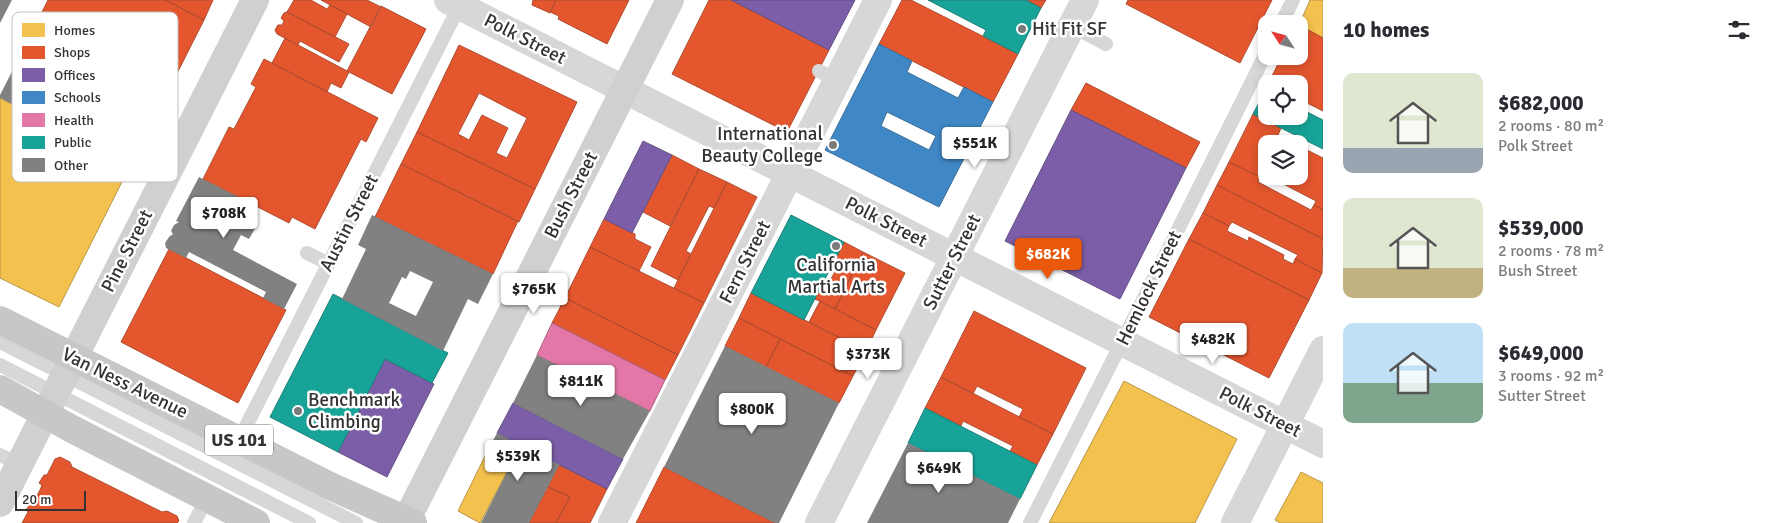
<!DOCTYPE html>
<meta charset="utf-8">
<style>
:root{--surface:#fff;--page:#f7f7f7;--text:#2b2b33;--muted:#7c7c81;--accent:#ea580c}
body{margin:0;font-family:Signika,sans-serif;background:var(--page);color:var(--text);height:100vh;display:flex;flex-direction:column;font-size:19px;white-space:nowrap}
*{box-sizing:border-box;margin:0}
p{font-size:16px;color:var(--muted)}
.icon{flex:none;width:28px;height:28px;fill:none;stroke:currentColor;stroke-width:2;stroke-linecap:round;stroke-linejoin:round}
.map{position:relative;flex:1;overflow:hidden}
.panel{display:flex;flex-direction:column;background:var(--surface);width:450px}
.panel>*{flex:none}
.needle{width:32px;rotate:306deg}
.buttons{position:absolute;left:1258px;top:15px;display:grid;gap:10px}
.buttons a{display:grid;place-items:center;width:50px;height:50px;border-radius:10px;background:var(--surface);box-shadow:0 2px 8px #0003;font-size:25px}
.scale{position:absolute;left:15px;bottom:12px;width:71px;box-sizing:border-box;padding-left:5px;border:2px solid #333;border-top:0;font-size:14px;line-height:18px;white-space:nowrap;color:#333;-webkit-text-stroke:4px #fff;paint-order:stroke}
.price{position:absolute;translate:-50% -42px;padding:0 11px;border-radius:5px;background:#fff;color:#222;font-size:16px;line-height:32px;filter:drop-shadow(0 1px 2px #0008)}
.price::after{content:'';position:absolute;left:50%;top:30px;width:15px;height:11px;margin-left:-8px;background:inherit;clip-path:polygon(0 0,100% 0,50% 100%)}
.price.selected{background:var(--accent);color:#fff}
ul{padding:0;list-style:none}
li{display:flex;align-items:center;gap:15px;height:125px;padding:0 20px}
li span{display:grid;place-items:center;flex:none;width:140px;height:100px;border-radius:10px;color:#555}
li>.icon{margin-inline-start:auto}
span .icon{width:60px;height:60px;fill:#fffc;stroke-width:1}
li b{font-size:21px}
h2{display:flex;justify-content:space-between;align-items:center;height:60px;padding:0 20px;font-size:21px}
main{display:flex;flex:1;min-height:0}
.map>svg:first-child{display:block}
.homes{fill:#f2c14e;stroke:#b99646}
.shops{fill:#e4572e;stroke:#af4c30;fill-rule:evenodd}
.offices{fill:#7b5ea7;stroke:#655184}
.schools{fill:#3f88c5;stroke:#3b6e99;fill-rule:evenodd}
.health{fill:#e377a8;stroke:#ae6385}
.public{fill:#17a398;stroke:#1f817a}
.building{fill:#818181;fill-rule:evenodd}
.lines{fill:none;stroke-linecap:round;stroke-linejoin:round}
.service{stroke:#d7d7d7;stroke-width:14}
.minor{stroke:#d7d7d7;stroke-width:28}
.tertiary{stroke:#d7d7d7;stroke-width:28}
.secondary{stroke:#d0d0d0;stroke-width:28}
.trunk{stroke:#c7c7c7;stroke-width:28}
.poi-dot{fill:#7a7a7a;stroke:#fff;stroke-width:2}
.labels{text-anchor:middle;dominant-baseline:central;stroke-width:5;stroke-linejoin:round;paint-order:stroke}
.shield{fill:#fff;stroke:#707070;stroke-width:1}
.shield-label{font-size:18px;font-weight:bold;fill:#333}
.poi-label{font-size:19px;fill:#333;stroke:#fff;text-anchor:start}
.street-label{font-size:19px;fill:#333;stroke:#fff}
.key{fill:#fff;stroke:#c2c2c2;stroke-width:1}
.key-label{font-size:14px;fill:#333}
</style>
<main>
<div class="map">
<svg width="1323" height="523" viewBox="0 0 1323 523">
<rect width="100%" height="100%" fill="#fff"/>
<path class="homes" d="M1310 0H1323V38L1299 25Z
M0 98 131 164 59 307 0 278Z
M1124 381 1237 439 1195 523H1049Z
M485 456 509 468 480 523 458 511Z
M1301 472 1323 483V523H1280L1275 520Z"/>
<path class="shops" d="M48 0H165L204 20 156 115 24 48Z
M165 0H213L204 20Z
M294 0H311L327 9 330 5 347 14 335 37 287 12Z
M321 0H367L381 7 371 27Z
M533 0H556L550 13 532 5Z
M556 0H629L607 44 558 19 559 16 550 12Z
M709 0H731L829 50 787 132 672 74Z
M902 0H911L1018 54 993 102 879 44Z
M1026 0H1046L1041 8Z
M1128 0H1272L1240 63 1126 4Z
M381 6 426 29 392 94 347 71Z
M287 12 349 44 339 62 300 41 298 45 277 34 275 30 278 25H282L284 21 281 18 284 13Z
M1299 25 1323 38V111L1305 102 1302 109 1299 108V84H1268L1282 56H1299Z
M285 38 349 72 341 88 331 83 327 92 272 63Z
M459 45 577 102 535 189 417 132ZM479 93 527 118 507 158 496 153 508 128 482 115 469 140 458 134Z
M264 59 378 118 366 142 361 139 315 229 292 217 289 223 203 179 229 127 234 129 256 87 251 84Z
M1086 83 1200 142 1186 168 1071 110Z
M1253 114 1281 128 1278 135 1295 144H1266V175L1262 173 1260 177 1229 162Z
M417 132 535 189 519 222 401 164Z
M1299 146 1323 158V210L1314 205 1316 201 1268 176H1299Z
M672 155 699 169 670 226 643 212Z
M1229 162 1260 177 1258 182 1311 210 1314 205 1323 210V239L1217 185Z
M401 164 518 221 493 274 375 217Z
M699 169 727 182 714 208 709 206 686 251 691 254 678 280 651 266Z
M727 182 757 197 704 303 674 288Z
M1217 185 1323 239 1322 273 1295 259 1298 255 1232 222 1229 226 1203 213Z
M1203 213 1229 226 1227 231 1248 241 1249 237 1284 255 1283 259 1293 264 1295 259 1322 273 1309 300 1189 239Z
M604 219 635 234V239L651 247 639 271 590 247Z
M1189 239 1309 300 1269 378 1149 317Z
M844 242 863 252 835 309 815 299 823 281 828 284 836 270 831 268Z
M590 247 704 303 678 355 565 298Z
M169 249 286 310 238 403 121 342Z
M863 252 905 273 876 330 835 309Z
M751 293 866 351 853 376 739 318Z
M565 298 678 355 665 380 552 323Z
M820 301 876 330 866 351 809 322Z
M974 311 1086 368 1053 434 1019 417 1023 409 977 386 973 394 941 377Z
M739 318 780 339 766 367 725 346Z
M780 339 853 376 839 403 766 367Z
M941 377 1053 434 1037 465 1010 451 1013 446 963 421 961 426 925 408Z
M60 457 70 462 72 467 162 512 167 511 177 516 179 521 177 523H22L28 512 26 510 32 501H34L40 490 42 485 39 483 44 475H47L55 459Z
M559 465 607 489 590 523H556L570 497 548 487Z
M664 467 775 523H636Z
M548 487 570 497 556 523H529Z"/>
<path class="offices" d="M731 0H855L829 50Z
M1071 110 1186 168 1120 299 1005 241Z
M643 141 672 155 632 233 604 219Z
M385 359 434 384 387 477 338 452Z
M513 403 623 459 607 489 497 433Z"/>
<path class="schools" d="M879 44 912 61 907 72 958 98 964 87 993 102 939 207 825 150ZM887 112 936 136 929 150 881 126Z"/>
<path class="health" d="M552 323 665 380 650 411 537 355Z"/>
<path class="public" d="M928 0H1026L1041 8 1018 54 983 36 986 30Z
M1265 91H1266V116H1299V108L1323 120V149L1253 114Z
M791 215 844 242 804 320 751 293Z
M333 294 448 353 432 383 385 359 338 452 270 417Z
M925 408 1037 465 1020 499 908 443Z"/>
<path class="building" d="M0 0H12L0 23Z
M24 48 156 115 131 164 0 98V95Z
M199 177 256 206 249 220 257 225 249 239 241 235 233 250 297 284 284 309 263 298 266 292 189 252 186 258 166 248 165 243 169 237 173 234 171 231 174 225 179 222 176 221ZM220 211 231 216 227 224 216 219Z
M372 215 493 274 478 304 468 299 443 351 342 299 366 249 358 245ZM410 271 433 282 416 316 389 303 402 277 406 279Z
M725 346 839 403 779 523H775L664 467Z
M537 355 650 411 623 459 513 403Z
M497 433 559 465 529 523H481L509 468 485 456Z
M908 443 1020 499 1008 523H867Z"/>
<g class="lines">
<path class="service" d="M1281 24 1293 0
M1072 26 1106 44
M819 71 837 80
M307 253 329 264
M0 342 356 523
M0 365 309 523
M239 440 462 1
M0 455 19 464
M194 523 207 498
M1030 523 1122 342 1266 53"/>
<path class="minor" d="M612 523 878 0
M819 523 1085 0"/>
<path class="tertiary" d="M448 0 1323 444
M1235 523 1323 350"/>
<path class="secondary" d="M0 503 255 0
M405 523 670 0"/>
<path class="trunk" d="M0 320 330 486 413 523
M0 389 72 429 256 523"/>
</g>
<g class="poi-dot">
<circle cx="1022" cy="29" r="5"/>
<circle cx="833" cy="145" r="5"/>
<circle cx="836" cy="246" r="5"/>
<circle cx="298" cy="411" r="5"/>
</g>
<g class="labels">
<rect class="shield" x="205" y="424.5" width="68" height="31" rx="4"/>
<g class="shield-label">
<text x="239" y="440">US 101</text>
</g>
<g class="poi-label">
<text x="1032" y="29">Hit Fit SF</text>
<text x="823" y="134" text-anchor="end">International<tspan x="823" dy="22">Beauty College</tspan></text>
<text x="836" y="265" text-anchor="middle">California<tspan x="836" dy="22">Martial Arts</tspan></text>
<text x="308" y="400">Benchmark<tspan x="308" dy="22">Climbing</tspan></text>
</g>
<g class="street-label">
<text transform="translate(525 39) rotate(27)">Polk Street</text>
<text transform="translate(571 195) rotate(-63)">Bush Street</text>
<text transform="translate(886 222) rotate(27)">Polk Street</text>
<text transform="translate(349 223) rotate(-63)">Austin Street</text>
<text transform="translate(127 251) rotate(-63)">Pine Street</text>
<text transform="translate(745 262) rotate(-63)">Fern Street</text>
<text transform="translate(952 262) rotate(-63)">Sutter Street</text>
<text transform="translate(1149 288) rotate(-64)">Hemlock Street</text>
<text transform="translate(125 383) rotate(26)">Van Ness Avenue</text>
<text transform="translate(1260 412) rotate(27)">Polk Street</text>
</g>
</g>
<rect x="12" y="12" width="166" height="170" rx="8" class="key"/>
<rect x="22" y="23" width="23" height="14" fill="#f2c14e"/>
<rect x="22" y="46" width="23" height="13" fill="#e4572e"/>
<rect x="22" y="68" width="23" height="14" fill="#7b5ea7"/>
<rect x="22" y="91" width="23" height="13" fill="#3f88c5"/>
<rect x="22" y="113" width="23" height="14" fill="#e377a8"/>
<rect x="22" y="136" width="23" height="13" fill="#17a398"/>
<rect x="22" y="158" width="23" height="14" fill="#818181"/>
<g class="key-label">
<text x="54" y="35">Homes</text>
<text x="54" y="57">Shops</text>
<text x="54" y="80">Offices</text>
<text x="54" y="102">Schools</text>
<text x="54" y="125">Health</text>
<text x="54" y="147">Public</text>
<text x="54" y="170">Other</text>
</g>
</svg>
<div class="buttons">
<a><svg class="needle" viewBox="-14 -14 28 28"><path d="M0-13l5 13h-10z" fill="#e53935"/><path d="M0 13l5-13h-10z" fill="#7c7c81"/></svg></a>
<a><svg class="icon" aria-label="locate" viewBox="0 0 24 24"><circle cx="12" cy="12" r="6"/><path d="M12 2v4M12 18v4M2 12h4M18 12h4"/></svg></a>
<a><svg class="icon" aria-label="layers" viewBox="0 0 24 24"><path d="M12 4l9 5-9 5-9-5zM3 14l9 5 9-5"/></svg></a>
</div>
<div class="scale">20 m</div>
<b class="price" style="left:975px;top:169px">$551K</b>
<b class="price" style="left:224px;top:239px">$708K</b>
<b class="price selected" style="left:1048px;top:280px">$682K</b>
<b class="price" style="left:534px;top:315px">$765K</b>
<b class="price" style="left:1213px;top:365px">$482K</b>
<b class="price" style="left:868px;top:380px">$373K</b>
<b class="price" style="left:581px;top:407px">$811K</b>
<b class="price" style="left:752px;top:435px">$800K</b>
<b class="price" style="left:518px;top:482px">$539K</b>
<b class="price" style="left:939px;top:494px">$649K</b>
</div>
<section class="panel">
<h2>10 homes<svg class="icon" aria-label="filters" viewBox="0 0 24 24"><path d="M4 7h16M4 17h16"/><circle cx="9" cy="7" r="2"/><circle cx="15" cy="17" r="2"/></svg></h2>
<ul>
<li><span style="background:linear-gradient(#dfe7d0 75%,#9aa5b1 0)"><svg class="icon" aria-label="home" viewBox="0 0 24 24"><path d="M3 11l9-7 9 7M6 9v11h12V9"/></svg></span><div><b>$682,000</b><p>2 rooms · 80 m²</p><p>Polk Street</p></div></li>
<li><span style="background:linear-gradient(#dfe7d0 70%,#c2b280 0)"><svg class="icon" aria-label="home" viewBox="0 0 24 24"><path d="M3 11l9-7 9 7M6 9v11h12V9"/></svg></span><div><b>$539,000</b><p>2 rooms · 78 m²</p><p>Bush Street</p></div></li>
<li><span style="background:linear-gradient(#bfe0f5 60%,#7fa58c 0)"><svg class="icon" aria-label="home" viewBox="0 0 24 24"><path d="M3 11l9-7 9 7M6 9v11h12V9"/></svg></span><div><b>$649,000</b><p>3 rooms · 92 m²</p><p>Sutter Street</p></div></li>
</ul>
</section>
</main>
